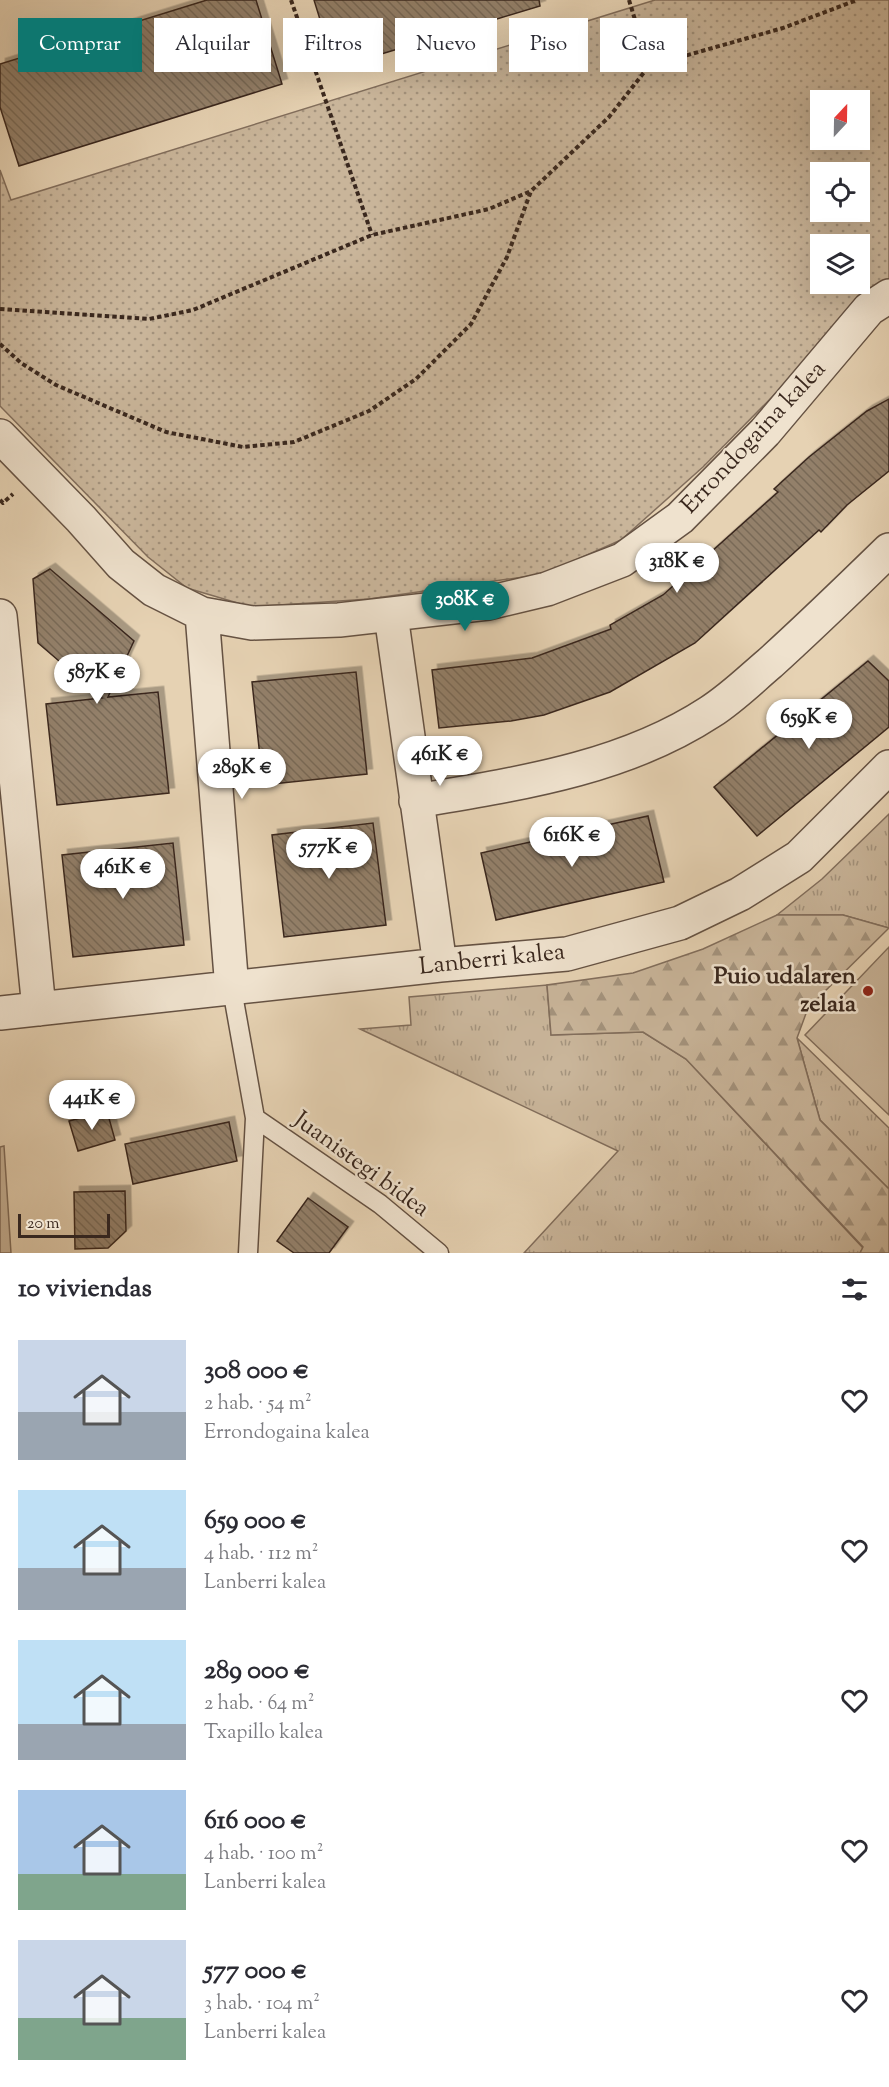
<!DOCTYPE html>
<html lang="es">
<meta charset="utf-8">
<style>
:root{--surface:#fff;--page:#f2f2f3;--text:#2b2b33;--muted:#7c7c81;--accent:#0f766e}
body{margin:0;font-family:"Sorts Mill Goudy",serif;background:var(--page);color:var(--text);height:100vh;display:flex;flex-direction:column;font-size:22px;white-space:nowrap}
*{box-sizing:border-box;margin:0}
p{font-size:20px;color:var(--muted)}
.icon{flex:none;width:33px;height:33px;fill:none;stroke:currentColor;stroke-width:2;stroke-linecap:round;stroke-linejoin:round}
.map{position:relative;height:1253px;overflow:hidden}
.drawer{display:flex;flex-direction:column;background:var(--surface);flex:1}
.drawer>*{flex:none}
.hud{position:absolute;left:18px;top:18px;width:854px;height:54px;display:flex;gap:12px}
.needle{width:39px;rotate:22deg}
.fabs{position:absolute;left:810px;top:90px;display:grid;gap:12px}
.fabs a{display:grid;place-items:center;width:60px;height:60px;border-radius:0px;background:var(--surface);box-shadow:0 6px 24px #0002;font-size:30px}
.scale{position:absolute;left:18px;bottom:15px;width:92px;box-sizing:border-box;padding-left:6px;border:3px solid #3a281e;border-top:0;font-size:16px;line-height:21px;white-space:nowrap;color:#3a281e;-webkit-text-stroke:4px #efe2ce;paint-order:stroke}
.price{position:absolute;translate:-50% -51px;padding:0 14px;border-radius:21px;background:#fff;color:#222;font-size:20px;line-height:39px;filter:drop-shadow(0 2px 3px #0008)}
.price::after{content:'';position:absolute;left:50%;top:36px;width:18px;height:14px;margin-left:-9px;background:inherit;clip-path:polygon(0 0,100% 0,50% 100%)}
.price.on{background:var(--accent);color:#fff}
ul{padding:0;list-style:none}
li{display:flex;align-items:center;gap:18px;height:150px;padding:0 18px}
li span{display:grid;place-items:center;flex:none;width:168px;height:120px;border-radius:0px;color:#555}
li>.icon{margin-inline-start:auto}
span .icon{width:72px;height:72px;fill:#fffc;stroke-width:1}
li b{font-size:26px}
h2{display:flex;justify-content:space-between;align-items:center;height:72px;padding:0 18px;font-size:26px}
.chip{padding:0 21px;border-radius:0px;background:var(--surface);box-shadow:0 6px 24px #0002;font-size:21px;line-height:54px}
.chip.on{background:var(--accent);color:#fff}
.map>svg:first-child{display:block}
.grass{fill:url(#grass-tufts);stroke:#826e5c;stroke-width:1.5}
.forest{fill:url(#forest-firs);stroke:#826e5c;stroke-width:1.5}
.park{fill:url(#park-dots);stroke:#826e5c;stroke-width:1.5;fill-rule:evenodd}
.pitch{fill:#c9b59a;stroke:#826e5c;stroke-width:1.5}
.building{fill:url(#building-back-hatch);stroke:#3a281e;stroke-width:1.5;filter:url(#shadow)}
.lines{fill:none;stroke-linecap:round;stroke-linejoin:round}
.lane-casing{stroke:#655243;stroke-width:21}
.street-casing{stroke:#655243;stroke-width:36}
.path{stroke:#3a281e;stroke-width:4;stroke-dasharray:4.5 3;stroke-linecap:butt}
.lane{stroke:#efe2ce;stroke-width:18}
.street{stroke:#efe2ce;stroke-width:33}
.poi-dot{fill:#8f2418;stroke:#efe2ce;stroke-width:2}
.labels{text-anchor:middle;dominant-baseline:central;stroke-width:5;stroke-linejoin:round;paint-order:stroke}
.street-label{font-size:24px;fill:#3a281e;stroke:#efe2ce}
.poi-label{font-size:24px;font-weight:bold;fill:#3a281e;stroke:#efe2ce;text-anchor:end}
</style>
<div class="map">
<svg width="889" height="1253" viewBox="0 0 889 1253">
<defs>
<pattern id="grass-tufts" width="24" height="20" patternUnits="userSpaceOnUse" patternTransform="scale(1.5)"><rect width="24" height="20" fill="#c9b59a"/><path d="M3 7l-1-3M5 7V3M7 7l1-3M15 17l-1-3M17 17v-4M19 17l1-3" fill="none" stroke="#a4937d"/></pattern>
<pattern id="forest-firs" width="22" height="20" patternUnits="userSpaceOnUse" patternTransform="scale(1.5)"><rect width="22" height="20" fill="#c9b59a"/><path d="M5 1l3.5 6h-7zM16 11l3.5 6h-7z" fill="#a4937d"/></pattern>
<pattern id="park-dots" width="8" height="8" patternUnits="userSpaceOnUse" patternTransform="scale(1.5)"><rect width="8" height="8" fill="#c9b59a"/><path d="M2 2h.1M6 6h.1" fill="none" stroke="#a4937d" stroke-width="1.8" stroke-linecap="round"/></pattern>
<pattern id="building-back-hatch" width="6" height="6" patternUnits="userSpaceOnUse" patternTransform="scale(1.5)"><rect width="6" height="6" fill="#93806b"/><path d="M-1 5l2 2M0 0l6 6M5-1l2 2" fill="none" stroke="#796957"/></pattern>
<filter id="shadow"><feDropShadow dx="5.5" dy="-5.5" stdDeviation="0" flood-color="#0004"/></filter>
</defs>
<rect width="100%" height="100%" fill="#e6d2b3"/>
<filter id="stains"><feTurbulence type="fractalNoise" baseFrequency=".00333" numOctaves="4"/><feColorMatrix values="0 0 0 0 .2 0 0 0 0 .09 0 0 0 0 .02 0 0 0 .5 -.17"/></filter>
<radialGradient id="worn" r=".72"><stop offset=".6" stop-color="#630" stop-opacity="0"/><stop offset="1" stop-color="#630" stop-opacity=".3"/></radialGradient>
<path class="grass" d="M889 814V928L843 915H777L822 879Z
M547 985 551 1035 643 1032 686 1059 863 1248 860 1253H524L618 1151 360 1029 411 1025 409 997Z
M797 1038 889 1128V1189L820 1120Z"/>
<path class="forest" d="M777 915H843L889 928 808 1008 797 1038 820 1120 889 1189V1253H860L863 1247 686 1059 643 1032 551 1035 547 985 633 973 703 949Z"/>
<path class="park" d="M655 0H889V281L847 311 778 391 703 467 621 540 544 574 369 599 251 607 187 588 148 557 0 406V170L11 200ZM820 100H860V140H820ZM820 172H860V212H820ZM820 244H860V284H820Z"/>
<path class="pitch" d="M889 947V1115L805 1035Z
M4 1146 11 1253H0V1147Z"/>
<path class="building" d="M207 0H256L282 84 19 166 0 107V64Z
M314 0H539L540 6 335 68Z
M889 399V471L847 505 821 532 819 530 695 643 610 692 544 715 511 721 439 728 432 670 532 658 611 629 610 625 663 595 778 492 774 489 809 457 867 411Z
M50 569 134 641 108 697 158 692 169 793 57 805 46 704 102 698 38 643 33 579Z
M868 661 889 681V727L757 836 714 787Z
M356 672 367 774 263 785 252 682Z
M648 816 664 882 496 920 481 853Z
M373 823 386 925 284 937 272 835Z
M173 843 184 945 73 957 62 855Z
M107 1111 115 1140 78 1151 69 1121Z
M229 1122 237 1161 133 1184 125 1144Z
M125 1191 126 1231 108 1248 75 1249 74 1192Z
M308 1198 348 1227 329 1253H294L277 1241Z"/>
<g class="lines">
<g class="lane-casing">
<path id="lane" d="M232 989 255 1118 248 1253
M255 1118 380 1204 439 1253"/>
</g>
<g class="street-casing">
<path id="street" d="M0 436 81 519 121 564 154 590 202 614 252 623 339 620 488 603 547 589 622 560 680 518 765 432 869 309 889 296
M202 614 232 989
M391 615 440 965
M0 616 39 1009
M416 801C517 784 623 769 710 712 732 698 751 679 770 663 811 626 850 588 889 550
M0 1013 440 965 567 954 680 923 740 894 799 857 889 767"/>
</g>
<path class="path" d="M291 0 372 235
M629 0 649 66
M0 309 149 319 193 310 372 235 489 209 531 191
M0 344 21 363 56 385 166 432 243 447 294 442 369 411 416 379 471 324 507 257 531 191 609 117 649 66 783 28 857 0
M0 500 3 503 13 494"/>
<use href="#lane" class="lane"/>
<use href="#street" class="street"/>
</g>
<circle class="poi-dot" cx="868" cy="991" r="6"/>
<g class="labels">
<g class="street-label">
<text transform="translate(754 438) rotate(-47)">Errondogaina kalea</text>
<text transform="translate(492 960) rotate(-6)">Lanberri kalea</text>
<text transform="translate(361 1165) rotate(36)">Juanistegi bidea</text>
</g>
<g class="poi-label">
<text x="856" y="977">Puio udalaren<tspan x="856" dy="28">zelaia</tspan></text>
</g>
</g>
<rect width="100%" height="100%" filter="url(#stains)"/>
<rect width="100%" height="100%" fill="url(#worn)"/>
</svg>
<div class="fabs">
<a><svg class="needle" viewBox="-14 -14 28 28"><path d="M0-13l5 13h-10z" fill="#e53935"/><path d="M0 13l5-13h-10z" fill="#7c7c81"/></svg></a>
<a><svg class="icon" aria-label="locate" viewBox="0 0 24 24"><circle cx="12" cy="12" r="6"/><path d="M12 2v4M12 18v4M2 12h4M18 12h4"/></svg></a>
<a><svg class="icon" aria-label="layers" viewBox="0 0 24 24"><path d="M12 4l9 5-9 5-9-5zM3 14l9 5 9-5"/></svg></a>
</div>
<div class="scale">20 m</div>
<b class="price" style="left:677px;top:594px">318K €</b>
<b class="price on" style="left:465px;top:632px">308K €</b>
<b class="price" style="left:97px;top:705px">587K €</b>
<b class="price" style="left:809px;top:750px">659K €</b>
<b class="price" style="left:440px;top:787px">461K €</b>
<b class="price" style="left:242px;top:800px">289K €</b>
<b class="price" style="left:572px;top:868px">616K €</b>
<b class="price" style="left:329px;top:880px">577K €</b>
<b class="price" style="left:123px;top:900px">461K €</b>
<b class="price" style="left:92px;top:1131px">441K €</b>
<div class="hud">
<a class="chip on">Comprar</a>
<a class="chip">Alquilar</a>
<a class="chip">Filtros</a>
<a class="chip">Nuevo</a>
<a class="chip">Piso</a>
<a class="chip">Casa</a>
</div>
</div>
<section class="drawer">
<h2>10 viviendas<svg class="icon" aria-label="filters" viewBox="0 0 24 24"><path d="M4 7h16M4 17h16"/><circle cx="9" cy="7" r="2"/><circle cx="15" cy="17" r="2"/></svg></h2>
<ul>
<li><span style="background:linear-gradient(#c9d6e8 60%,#9aa5b1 0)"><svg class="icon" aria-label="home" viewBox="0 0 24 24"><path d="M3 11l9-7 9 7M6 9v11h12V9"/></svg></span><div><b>308 000 €</b><p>2 hab. · 54 m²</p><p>Errondogaina kalea</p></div><svg class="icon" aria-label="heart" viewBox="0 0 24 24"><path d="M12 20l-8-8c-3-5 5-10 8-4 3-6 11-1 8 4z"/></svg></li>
<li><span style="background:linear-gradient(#bfe0f5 65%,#9aa5b1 0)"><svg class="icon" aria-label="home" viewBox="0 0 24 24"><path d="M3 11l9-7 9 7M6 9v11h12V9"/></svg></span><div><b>659 000 €</b><p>4 hab. · 112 m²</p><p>Lanberri kalea</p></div><svg class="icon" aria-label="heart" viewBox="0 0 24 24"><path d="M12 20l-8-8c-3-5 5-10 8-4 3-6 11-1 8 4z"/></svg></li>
<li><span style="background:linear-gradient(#bfe0f5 70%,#9aa5b1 0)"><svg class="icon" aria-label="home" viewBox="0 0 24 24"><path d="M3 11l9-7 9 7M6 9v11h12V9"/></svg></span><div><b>289 000 €</b><p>2 hab. · 64 m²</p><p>Txapillo kalea</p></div><svg class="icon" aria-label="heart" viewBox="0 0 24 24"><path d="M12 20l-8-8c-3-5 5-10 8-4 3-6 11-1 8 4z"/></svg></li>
<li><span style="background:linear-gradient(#a9c7e8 70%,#7fa58c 0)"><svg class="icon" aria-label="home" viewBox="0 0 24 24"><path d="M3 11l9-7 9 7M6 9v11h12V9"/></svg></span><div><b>616 000 €</b><p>4 hab. · 100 m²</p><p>Lanberri kalea</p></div><svg class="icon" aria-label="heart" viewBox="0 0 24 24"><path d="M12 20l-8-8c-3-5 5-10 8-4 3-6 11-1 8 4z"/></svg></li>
<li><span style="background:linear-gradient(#c9d6e8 65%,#7fa58c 0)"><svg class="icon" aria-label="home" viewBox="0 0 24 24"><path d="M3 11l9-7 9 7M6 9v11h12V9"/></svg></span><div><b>577 000 €</b><p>3 hab. · 104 m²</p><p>Lanberri kalea</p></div><svg class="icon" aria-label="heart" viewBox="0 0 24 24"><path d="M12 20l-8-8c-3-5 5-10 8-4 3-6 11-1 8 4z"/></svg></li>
</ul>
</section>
